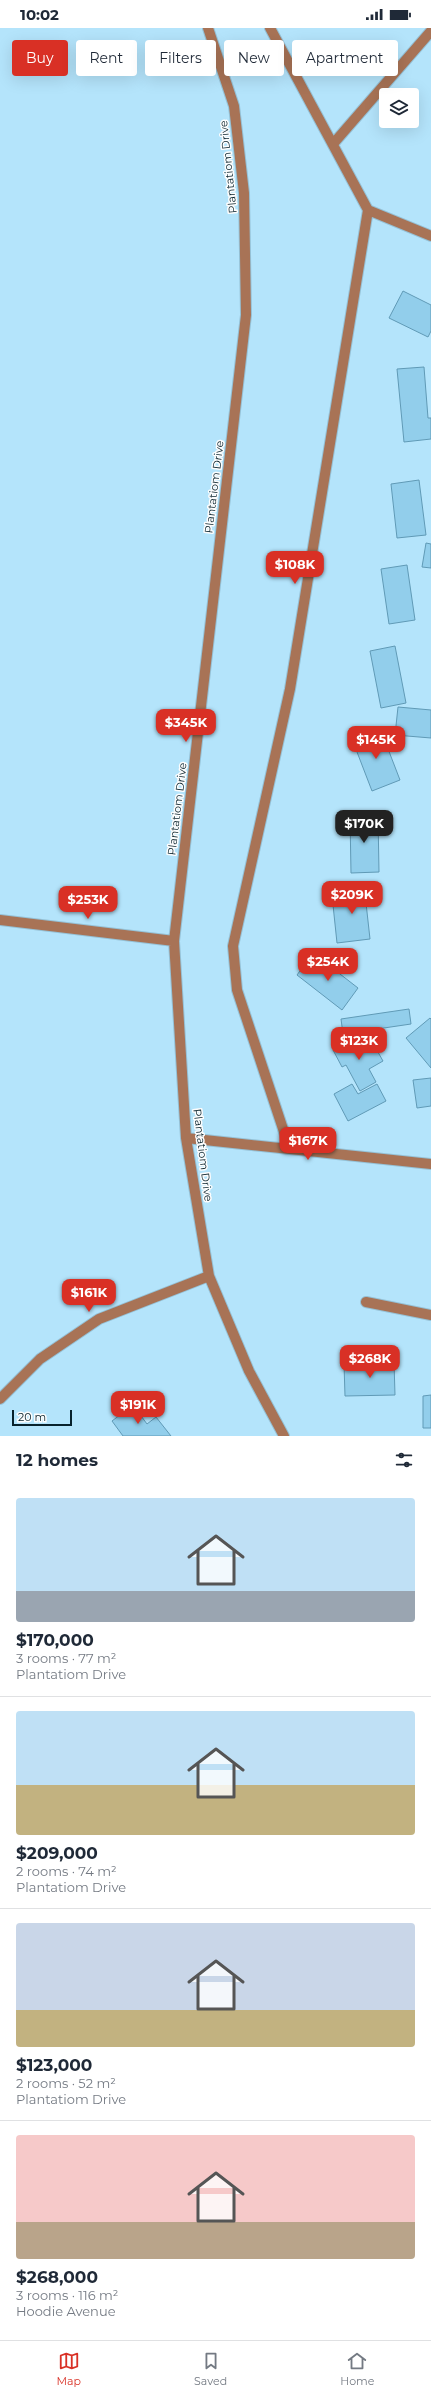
<!DOCTYPE html>
<meta charset="utf-8">
<style>
:root{--surface:#fff;--page:#f2f2f3;--text:#1f2937;--muted:#747a83;--line:#e0e1e3;--accent:#d93025}
body{margin:0;font-family:Montserrat,sans-serif;background:var(--page);color:var(--text);height:100vh;display:flex;flex-direction:column;font-size:15px;white-space:nowrap}
*{box-sizing:border-box;margin:0}
p{font-size:13px;color:var(--muted)}
.icon{flex:none;width:22px;height:22px;fill:none;stroke:currentColor;stroke-width:2;stroke-linecap:round;stroke-linejoin:round}
.map{position:relative;height:1408px;overflow:hidden}
.details{display:flex;flex-direction:column;background:var(--surface);flex:1}
.details>*{flex:none}
.hud{position:absolute;left:12px;top:12px;width:407px;height:36px;display:flex;gap:8px}
.buttons{position:absolute;left:379px;top:60px;display:grid;gap:8px}
.buttons a{display:grid;place-items:center;width:40px;height:40px;border-radius:4px;background:var(--surface);box-shadow:0 4px 16px #0002;font-size:20px}
.scale{position:absolute;left:12px;bottom:10px;width:60px;box-sizing:border-box;padding-left:4px;border:2px solid #08222c;border-top:0;font-size:11px;line-height:14px;white-space:nowrap;color:#08222c;-webkit-text-stroke:3px #fdfdfd;paint-order:stroke}
.price{position:absolute;translate:-50% -34px;padding:0 9px;border-radius:8px;background:var(--accent);color:#fff;font-size:13px;line-height:26px;filter:drop-shadow(0 1px 2px #0008)}
.price::after{content:'';position:absolute;left:50%;top:24px;width:12px;height:9px;margin-left:-6px;background:inherit;clip-path:polygon(0 0,100% 0,50% 100%)}
.price.selected{background:#222;color:#fff}
ul{padding:0;list-style:none}
li{display:grid;align-content:center;gap:8px;height:212px;padding:0 16px}
li+li{border-top:1px solid var(--line)}
li span{display:grid;place-items:center;height:124px;border-radius:4px;color:#555}
li>.icon{margin-inline-start:auto}
span .icon{width:72px;height:72px;fill:#fffc;stroke-width:1}
li b{font-size:17px}
h2{display:flex;justify-content:space-between;align-items:center;height:48px;padding:0 16px;font-size:17px}
.pill{padding:0 14px;border-radius:4px;background:var(--surface);box-shadow:0 4px 16px #0002;font-size:14px;line-height:36px}
.pill.selected{background:var(--accent);color:#fff}
.status{display:flex;justify-content:space-between;align-items:center;height:28px;padding:0 20px;background:var(--surface);direction:ltr}
.status svg{height:11px;fill:currentColor}
.tab-bar{display:flex;justify-content:space-around;align-items:center;height:56px;border-top:1px solid var(--line);background:var(--surface);font-size:11px;color:var(--muted)}
.tab-bar a{display:grid;justify-items:center;gap:2px}
.tab-bar .selected{color:var(--accent)}
.map>svg:first-child{display:block}
.building{fill:#92ceeb;stroke:#609ab6}
.lines{fill:none;stroke-linecap:round;stroke-linejoin:round}
.minor-casing{stroke:#95c1d6;stroke-width:12}
.minor{stroke:#a87356;stroke-width:10}
.labels{text-anchor:middle;dominant-baseline:central;stroke-width:3;stroke-linejoin:round;paint-order:stroke}
.street-label{font-size:11px;fill:#08222c;stroke:#fdfdfd}
</style>
<div class="status"><b>10:02</b><svg viewBox="0 0 49 12"><path d="M0 12V9h3v3zM5 12V6h3v6zM10 12V3h3v9zM15 12V0h3v12zM26 1h20v11H26zM47 4h2v5h-2z"/></svg></div>
<div class="map">
<svg width="431" height="1408" viewBox="0 0 431 1408">
<rect width="100%" height="100%" fill="#b4e4fb"/>
<path class="building" d="M403 263 431 277V303L428 309 389 290Z
M424 339 428 390H431V411L404 414 397 341Z
M419 452 426 507 397 510 391 456Z
M426 515 431 516V540L422 539Z
M407 537 415 592 389 596 381 541Z
M395 618 406 675 381 680 370 623Z
M398 679 431 682V710L395 707Z
M380 700 400 752 372 763 352 711Z
M378 788 379 844 351 845 350 789Z
M364 857 370 911 337 915 333 877 342 876 340 859Z
M313 925 358 960 342 982 297 947Z
M409 981 411 996 343 1006 341 991Z
M430 990 431 991V1040L406 1010Z
M354 1010 358 1017 370 1010 383 1033 369 1041 376 1054 360 1063 346 1037 342 1039 333 1022Z
M431 1050V1078L417 1080 413 1052Z
M352 1056 358 1066 377 1056 386 1073 348 1093 334 1066Z
M394 1334 395 1367 345 1368 344 1336Z
M431 1367V1400H423V1368Z
M133 1377 147 1396 156 1389 171 1408H123L112 1393Z"/>
<g class="lines">
<g class="minor-casing">
<path id="minor" d="M208 0 234 78 244 165 246 287 174 913 186 1110 209 1248 249 1343 284 1408
M270 0 368 182 290 661 233 918 237 962 289 1119
M333 116 431 3
M368 182 431 208
M0 892 174 913
M186 1110 431 1136
M366 1274 431 1287
M0 1371 40 1331 99 1291 209 1248"/>
</g>
<use href="#minor" class="minor"/>
</g>
<g class="labels">
<g class="street-label">
<text transform="translate(228 139) rotate(-96)">Plantatiom Drive</text>
<text transform="translate(214 459) rotate(-83)">Plantatiom Drive</text>
<text transform="translate(177 781) rotate(-83)">Plantatiom Drive</text>
<text transform="translate(203 1127) rotate(83)">Plantatiom Drive</text>
</g>
</g>
</svg>
<div class="buttons">
<a><svg class="icon" aria-label="layers" viewBox="0 0 24 24"><path d="M12 4l9 5-9 5-9-5zM3 14l9 5 9-5"/></svg></a>
</div>
<div class="scale">20 m</div>
<b class="price" style="left:295px;top:557px">$108K</b>
<b class="price" style="left:186px;top:715px">$345K</b>
<b class="price" style="left:376px;top:732px">$145K</b>
<b class="price selected" style="left:364px;top:816px">$170K</b>
<b class="price" style="left:352px;top:887px">$209K</b>
<b class="price" style="left:88px;top:892px">$253K</b>
<b class="price" style="left:328px;top:954px">$254K</b>
<b class="price" style="left:359px;top:1033px">$123K</b>
<b class="price" style="left:308px;top:1133px">$167K</b>
<b class="price" style="left:89px;top:1285px">$161K</b>
<b class="price" style="left:370px;top:1351px">$268K</b>
<b class="price" style="left:138px;top:1397px">$191K</b>
<div class="hud">
<a class="pill selected">Buy</a>
<a class="pill">Rent</a>
<a class="pill">Filters</a>
<a class="pill">New</a>
<a class="pill">Apartment</a>
</div>
</div>
<section class="details">
<h2>12 homes<svg class="icon" aria-label="filters" viewBox="0 0 24 24"><path d="M4 7h16M4 17h16"/><circle cx="9" cy="7" r="2"/><circle cx="15" cy="17" r="2"/></svg></h2>
<ul>
<li><span style="background:linear-gradient(#bfe0f5 75%,#9aa5b1 0)"><svg class="icon" aria-label="home" viewBox="0 0 24 24"><path d="M3 11l9-7 9 7M6 9v11h12V9"/></svg></span><div><b>$170,000</b><p>3 rooms · 77 m²</p><p>Plantatiom Drive</p></div></li>
<li><span style="background:linear-gradient(#bfe0f5 60%,#c2b280 0)"><svg class="icon" aria-label="home" viewBox="0 0 24 24"><path d="M3 11l9-7 9 7M6 9v11h12V9"/></svg></span><div><b>$209,000</b><p>2 rooms · 74 m²</p><p>Plantatiom Drive</p></div></li>
<li><span style="background:linear-gradient(#c9d6e8 70%,#c2b280 0)"><svg class="icon" aria-label="home" viewBox="0 0 24 24"><path d="M3 11l9-7 9 7M6 9v11h12V9"/></svg></span><div><b>$123,000</b><p>2 rooms · 52 m²</p><p>Plantatiom Drive</p></div></li>
<li><span style="background:linear-gradient(#f6c9c9 70%,#b9a48a 0)"><svg class="icon" aria-label="home" viewBox="0 0 24 24"><path d="M3 11l9-7 9 7M6 9v11h12V9"/></svg></span><div><b>$268,000</b><p>3 rooms · 116 m²</p><p>Hoodie Avenue</p></div></li>
</ul>
</section>
<nav class="tab-bar">
<a class="selected"><svg class="icon" aria-label="map" viewBox="0 0 24 24"><path d="M3 6l6-2 6 2 6-2v14l-6 2-6-2-6 2zM9 4v14M15 6v14"/></svg>Map</a>
<a><svg class="icon" aria-label="saved" viewBox="0 0 24 24"><path d="M7 4h10v16l-5-4-5 4z"/></svg>Saved</a>
<a><svg class="icon" aria-label="home" viewBox="0 0 24 24"><path d="M3 11l9-7 9 7M6 9v11h12V9"/></svg>Home</a>
</nav>
